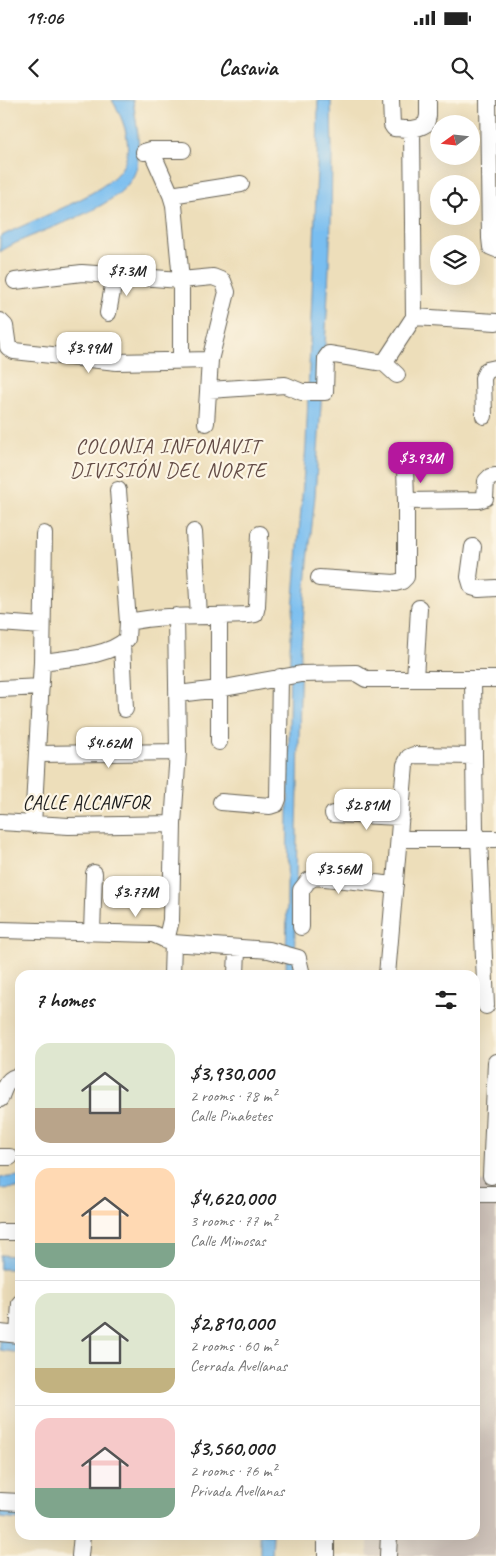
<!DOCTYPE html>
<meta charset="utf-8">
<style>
:root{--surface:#fff;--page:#f6f6f6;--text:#222;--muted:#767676;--line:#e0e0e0;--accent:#b5179e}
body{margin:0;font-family:Caveat,sans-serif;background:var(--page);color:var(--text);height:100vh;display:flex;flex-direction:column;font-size:19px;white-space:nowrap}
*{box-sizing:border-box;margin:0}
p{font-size:16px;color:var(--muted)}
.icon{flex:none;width:28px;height:28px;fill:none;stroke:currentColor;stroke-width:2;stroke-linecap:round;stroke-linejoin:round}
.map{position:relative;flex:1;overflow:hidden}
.side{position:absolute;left:15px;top:870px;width:465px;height:570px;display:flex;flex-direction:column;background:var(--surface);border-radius:15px;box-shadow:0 5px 20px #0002}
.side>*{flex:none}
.needle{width:32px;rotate:255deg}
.controls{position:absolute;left:430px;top:15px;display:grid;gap:10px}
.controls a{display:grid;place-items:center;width:50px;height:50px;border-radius:50%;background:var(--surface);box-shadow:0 5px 20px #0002;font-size:25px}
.price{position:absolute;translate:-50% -42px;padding:0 11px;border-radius:10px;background:#fff;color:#222;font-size:16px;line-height:32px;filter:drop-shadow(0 1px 2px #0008)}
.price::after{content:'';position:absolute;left:50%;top:30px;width:15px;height:11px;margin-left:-8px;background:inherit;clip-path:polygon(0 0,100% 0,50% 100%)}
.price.current{background:var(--accent);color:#fff}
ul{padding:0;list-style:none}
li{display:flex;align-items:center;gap:15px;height:125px;padding:0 20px}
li+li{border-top:1px solid var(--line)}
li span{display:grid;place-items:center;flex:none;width:140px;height:100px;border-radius:15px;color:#555}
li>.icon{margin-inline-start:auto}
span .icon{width:60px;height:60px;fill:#fffc;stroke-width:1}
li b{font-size:21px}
h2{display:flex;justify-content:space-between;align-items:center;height:60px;padding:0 20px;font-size:21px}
.status{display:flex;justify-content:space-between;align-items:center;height:35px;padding:0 25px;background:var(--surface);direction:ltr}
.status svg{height:14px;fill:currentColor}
header{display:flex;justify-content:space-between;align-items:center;height:65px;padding:0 20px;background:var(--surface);font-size:22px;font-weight:700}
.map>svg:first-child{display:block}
.industrial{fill:#cec2b9}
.water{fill:#79bef0;stroke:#4a6d86}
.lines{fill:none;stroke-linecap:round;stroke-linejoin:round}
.minor-casing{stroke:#656053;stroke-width:18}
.minor{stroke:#fff;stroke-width:16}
.labels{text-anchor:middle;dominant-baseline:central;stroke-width:4.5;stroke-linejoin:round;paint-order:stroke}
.street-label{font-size:20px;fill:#1c1c1c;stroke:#fcf5e5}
.neighbourhood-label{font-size:21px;letter-spacing:1px;fill:#644d47;stroke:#fcf5e5}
</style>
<div class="status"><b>19:06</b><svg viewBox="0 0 49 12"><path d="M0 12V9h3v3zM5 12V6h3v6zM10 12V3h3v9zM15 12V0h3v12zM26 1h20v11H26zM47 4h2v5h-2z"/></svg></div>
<header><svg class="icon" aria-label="back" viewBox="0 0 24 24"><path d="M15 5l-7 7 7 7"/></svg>Casavia<svg class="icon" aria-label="search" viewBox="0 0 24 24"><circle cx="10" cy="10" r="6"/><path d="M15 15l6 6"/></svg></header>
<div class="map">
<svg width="496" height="1456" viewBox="0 0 496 1456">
<rect width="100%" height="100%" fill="#fcf5e5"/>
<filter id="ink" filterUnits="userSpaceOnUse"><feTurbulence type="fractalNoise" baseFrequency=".02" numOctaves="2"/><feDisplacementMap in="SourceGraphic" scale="10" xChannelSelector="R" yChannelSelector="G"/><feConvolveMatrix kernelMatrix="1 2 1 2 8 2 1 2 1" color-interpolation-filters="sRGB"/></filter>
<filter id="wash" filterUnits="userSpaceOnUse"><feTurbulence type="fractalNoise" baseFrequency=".0096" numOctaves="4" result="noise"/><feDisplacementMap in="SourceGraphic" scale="20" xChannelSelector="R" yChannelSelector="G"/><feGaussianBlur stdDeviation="1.12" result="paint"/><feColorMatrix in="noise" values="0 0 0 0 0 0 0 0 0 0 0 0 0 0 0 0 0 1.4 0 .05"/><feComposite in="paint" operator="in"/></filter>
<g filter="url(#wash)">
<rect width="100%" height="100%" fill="#eddeba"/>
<path class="industrial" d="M475 1081 496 1083V1456H368V1435H475Z"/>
<path class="water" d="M112 0H133C136 21 141 44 137 66 128 111 34 128 0 152V137C30 120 107 95 123 66 134 45 123 18 112 0Z
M318 0H331L332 55 331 121 327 214 315 396 308 462 301 546 294 875H286L290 549 306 345 317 68Z
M20 1076V1088L0 1089V1078Z
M0 1155 20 1156V1169H0Z
M0 1237 20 1239V1253L0 1250Z
M0 1405 20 1406V1420L0 1418Z
M260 1435H273L272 1456H260Z"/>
</g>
<g filter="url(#ink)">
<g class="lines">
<g class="minor-casing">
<path id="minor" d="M391 0 392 25 394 28C406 29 415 31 426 24L428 16V0
M488 0 490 138 491 147 496 149
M151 50 171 95 174 105 181 180V260
M144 52 151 50H183
M171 95 241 84
M15 181 82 173 181 180 213 177 223 181 227 192 210 260 206 323
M108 213 115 175
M414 217 496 222
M0 221 5 226 8 247 14 251 117 262 210 260
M397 275 384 263 414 217 412 30
M209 290 285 285 302 292H325L326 258 329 254 384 263
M484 316 483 278 487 270 496 268
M405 367 406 401
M118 390 128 522
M194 432 199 516
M473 447 469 477 472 487 479 489 496 488
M319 478 395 483 402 481 406 477V401L479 400 485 398 486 381 490 377 496 376
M0 523 42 526
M122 543 125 609
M42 562C68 558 108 557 127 539L128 522C167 514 208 517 248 515L255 514 257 506 260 434
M415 579 419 508
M473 579H496
M0 589 41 587
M178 594 219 589 301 574 356 573 366 579H473L475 731 479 738 486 906
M219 642V516
M39 654 178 652
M221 702 270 706 276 704 278 699 280 577
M333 714 401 717
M0 722 69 726 173 724
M33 725 42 562 44 434
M399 739H496
M301 827V790L308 781 315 777 395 785
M0 830 153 834 173 843 269 850 298 858 302 875
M92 832 94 773
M166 841 171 820 173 724 178 652 176 516
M172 875 173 843
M236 875 237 849
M387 875 405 665 409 657 414 655 474 656
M0 999C4 988 7 977 20 976
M0 1057H10
M491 1076 496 962
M475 1094H496
M0 1132H20
M0 1233 20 1235
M18 1235 20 1203
M0 1401 20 1402
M80 1456 82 1435
M326 1456V1435
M388 1456 389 1435"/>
</g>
<use href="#minor" class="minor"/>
</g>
</g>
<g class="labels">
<g class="street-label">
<text x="86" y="702">CALLE ALCANFOR</text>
</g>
<g class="neighbourhood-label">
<text x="168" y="346">COLONIA INFONAVIT<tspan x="168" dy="24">DIVISIÓN DEL NORTE</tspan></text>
</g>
</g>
</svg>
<div class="controls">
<a><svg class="needle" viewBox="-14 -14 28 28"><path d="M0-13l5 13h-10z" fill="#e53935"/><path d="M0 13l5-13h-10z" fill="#767676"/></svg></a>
<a><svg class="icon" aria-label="locate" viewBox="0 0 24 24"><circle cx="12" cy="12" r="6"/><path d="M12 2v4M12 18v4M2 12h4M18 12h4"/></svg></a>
<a><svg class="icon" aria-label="layers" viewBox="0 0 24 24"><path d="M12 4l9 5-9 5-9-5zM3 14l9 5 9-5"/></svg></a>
</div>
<b class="price" style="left:127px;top:197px">$7.3M</b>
<b class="price" style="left:89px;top:274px">$3.99M</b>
<b class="price current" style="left:421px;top:384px">$3.93M</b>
<b class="price" style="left:109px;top:669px">$4.62M</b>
<b class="price" style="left:367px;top:731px">$2.81M</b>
<b class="price" style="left:339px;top:795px">$3.56M</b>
<b class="price" style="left:136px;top:818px">$3.77M</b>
<section class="side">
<h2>7 homes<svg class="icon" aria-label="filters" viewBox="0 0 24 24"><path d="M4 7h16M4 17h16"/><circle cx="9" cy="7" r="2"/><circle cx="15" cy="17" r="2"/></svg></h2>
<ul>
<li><span style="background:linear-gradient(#dfe7d0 65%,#b9a48a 0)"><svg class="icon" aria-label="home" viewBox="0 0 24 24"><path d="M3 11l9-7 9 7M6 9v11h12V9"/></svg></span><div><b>$3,930,000</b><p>2 rooms · 78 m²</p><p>Calle Pinabetes</p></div></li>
<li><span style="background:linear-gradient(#ffd9b3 75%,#7fa58c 0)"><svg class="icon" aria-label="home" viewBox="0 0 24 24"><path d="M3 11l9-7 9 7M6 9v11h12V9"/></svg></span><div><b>$4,620,000</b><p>3 rooms · 77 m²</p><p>Calle Mimosas</p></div></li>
<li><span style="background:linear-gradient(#dfe7d0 75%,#c2b280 0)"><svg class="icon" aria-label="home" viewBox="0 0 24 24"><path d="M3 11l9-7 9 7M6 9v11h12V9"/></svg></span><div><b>$2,810,000</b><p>2 rooms · 60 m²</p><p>Cerrada Avellanas</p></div></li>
<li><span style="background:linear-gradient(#f6c9c9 70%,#7fa58c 0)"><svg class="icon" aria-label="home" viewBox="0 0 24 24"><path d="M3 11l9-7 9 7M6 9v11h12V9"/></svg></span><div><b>$3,560,000</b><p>2 rooms · 76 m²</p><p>Privada Avellanas</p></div></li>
</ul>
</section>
</div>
